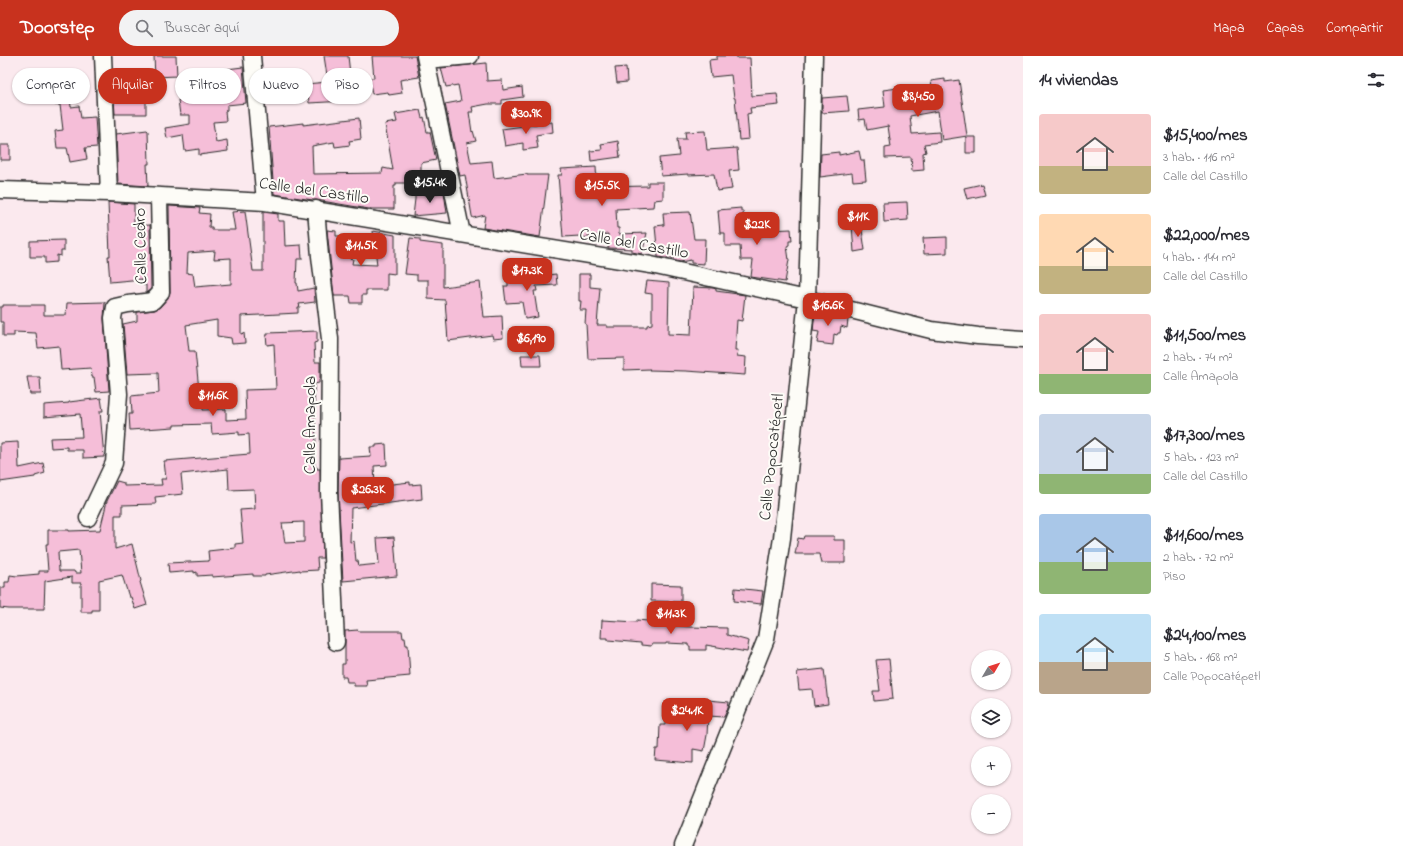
<!DOCTYPE html>
<html lang="es">
<meta charset="utf-8">
<style>
:root{--surface:#fff;--page:#f2f2f3;--text:#2b2b33;--muted:#7c7c81;--accent:#c8321e}
body{margin:0;font-family:"Indie Flower",sans-serif;background:var(--page);color:var(--text);height:100vh;display:flex;flex-direction:column;font-size:15px;white-space:nowrap}
*{box-sizing:border-box;margin:0}
p{font-size:13px;color:var(--muted)}
.icon{flex:none;width:22px;height:22px;fill:none;stroke:currentColor;stroke-width:2;stroke-linecap:round;stroke-linejoin:round}
.map{position:relative;flex:1;overflow:hidden}
.panel{display:flex;flex-direction:column;background:var(--surface);width:380px}
.panel>*{flex:none}
.banner{position:absolute;left:12px;top:12px;width:380px;height:36px;display:flex;gap:8px}
.needle{width:26px;rotate:51deg}
.fabs{position:absolute;left:971px;top:594px;display:grid;gap:8px}
.fabs a{display:grid;place-items:center;width:40px;height:40px;border-radius:50%;background:var(--surface);box-shadow:0 1px 3px #0004;font-size:20px}
.price{position:absolute;translate:-50% -34px;padding:0 9px;border-radius:8px;background:var(--accent);color:#fff;font-size:13px;line-height:26px;filter:drop-shadow(0 1px 2px #0008)}
.price::after{content:'';position:absolute;left:50%;top:24px;width:12px;height:9px;margin-left:-6px;background:inherit;clip-path:polygon(0 0,100% 0,50% 100%)}
.price.selected{background:#222;color:#fff}
ul{padding:0;list-style:none}
li{display:flex;align-items:center;gap:12px;height:100px;padding:0 16px}
li span{display:grid;place-items:center;flex:none;width:112px;height:80px;border-radius:4px;color:#555}
li>.icon{margin-inline-start:auto}
span .icon{width:48px;height:48px;fill:#fffc;stroke-width:1}
li b{font-size:17px}
h2{display:flex;justify-content:space-between;align-items:center;height:48px;padding:0 16px;font-size:17px}
.pill{padding:0 14px;border-radius:18px;background:var(--surface);box-shadow:0 1px 3px #0004;font-size:14px;line-height:36px}
.pill.selected{background:var(--accent);color:#fff}
header{display:flex;align-items:center;gap:24px;box-sizing:border-box;height:56px;padding:0 20px;background:var(--accent);color:#fff}
header strong{font-size:19px}
nav{display:flex;gap:22px;margin-inline-start:auto;font-size:14px}
.search{width:280px;height:36px;background:var(--page);display:flex;align-items:center;gap:10px;box-sizing:border-box;padding:0 14px;border-radius:22px;color:var(--muted);font-size:15px}
main{display:flex;flex:1;min-height:0}
.map>svg:first-child{display:block}
.building{fill:#f5bed8;stroke:#2b2b2b;fill-rule:evenodd}
.lines{fill:none;stroke-linecap:round;stroke-linejoin:round}
.minor-casing{stroke:#2b2b2b;stroke-width:19}
.minor{stroke:#fdfcf7;stroke-width:16}
.labels{text-anchor:middle;dominant-baseline:central;stroke-width:4;stroke-linejoin:round;paint-order:stroke}
.street-label{font-size:17px;fill:#2b2b2b;stroke:#fdfcf7}
</style>
<header>
<strong>Doorstep</strong>
<div class="search"><svg class="icon" aria-label="search" viewBox="0 0 24 24"><circle cx="10" cy="10" r="6"/><path d="M15 15l6 6"/></svg>Buscar aquí</div>
<nav><a>Mapa</a><a>Capas</a><a>Compartir</a></nav>
</header>
<main>
<div class="map">
<svg width="1023" height="790" viewBox="0 0 1023 790">
<rect width="100%" height="100%" fill="#fbe9ee"/>
<filter id="ink" filterUnits="userSpaceOnUse"><feTurbulence type="fractalNoise" baseFrequency=".025" numOctaves="2"/><feDisplacementMap in="SourceGraphic" scale="8" xChannelSelector="R" yChannelSelector="G"/><feConvolveMatrix kernelMatrix="1 2 1 2 8 2 1 2 1" color-interpolation-filters="sRGB"/></filter>
<g filter="url(#ink)">
<path class="building" d="M154 0H176L177 20 155 21Z
M324 0H348L350 18 346 19 347 26H344L345 45 309 47 308 37 273 40V30L264 31 263 18 266 17V21L282 19 283 30 328 26Z
M372 0H415L419 21 400 24 402 37 389 39 388 36 372 38 369 22H374Z
M717 0H737V2H750L752 40 777 38 779 49 750 52 751 57 747 58 749 83 739 84 735 42H734L731 19 711 21 709 4 717 3Z
M486 7 487 25 502 24 503 34 522 31 523 41 502 44V48H488L472 51 473 56H469L472 76 473 75 476 85 467 87 471 107 492 105 494 122 527 118V119H548L540 181 483 172 485 159 473 162 472 160 465 119 460 120 445 48 461 45 458 29 446 31 441 12Z
M243 11 246 47 227 49V54L225 55 226 65 213 66 216 86 227 84 228 95 199 99V93L185 95 183 79 167 82 165 72 190 68V59H180L178 44 188 42 186 18Z
M626 11 627 26 617 27 615 12Z
M945 23V26L959 24 967 80 942 84 938 55 910 60 912 78 939 76 940 86 924 88 926 96 923 97 924 114 912 115 911 101 885 102V92L891 91 888 70 867 74 865 63 859 64 858 54 885 51 883 34 906 31 907 36 932 31 931 25Z
M69 35 71 51 79 50 81 62 95 61 97 91 85 92 87 103 70 106 67 92H57L55 75 63 74 60 49H55L54 37Z
M847 40 849 55 822 57V42Z
M132 42V45H146V58H115L114 43Z
M420 54 422 62 424 61 427 76H430L436 104 421 107V127H396V130H394V153H369L316 144H313L274 138 269 71 303 67V69L359 62 361 83 349 85 350 89 335 91 334 86 312 90 313 118 382 117 383 112 393 114 385 68 397 66 395 58Z
M552 66 553 76 536 79 538 92 523 94V87L505 90 502 73Z
M147 74 148 75 149 108H147L148 130 118 128 116 78Z
M705 75 707 94 737 92 739 114 729 115 732 133 717 135 714 118 688 119V118L661 120 659 102 679 100 677 83H686L685 76Z
M966 81H976V97H966Z
M618 85 620 101 591 105 590 95 602 94 601 88Z
M0 89H10V104H0Z
M859 95 861 104H864L866 124 853 125 852 117 820 121 821 98 839 96V99Z
M596 111 597 130H601V131L648 130V126H663V143L654 144 653 151 616 153 617 172H619V178L647 177 642 198 632 196V193L608 192V178L581 182 580 180 563 181 558 119H562L561 113Z
M982 128 985 139 967 143 964 132Z
M444 136 447 157 413 160 415 143V138L424 137V139Z
M108 146 134 148V170L150 169 151 232 148 236H146V229H143L142 223 110 226 108 200H110Z
M907 146 908 164 884 166 883 147Z
M169 150 200 152 199 157 210 158 209 171H212V174H235L232 156 245 155 253 215H263V156L278 158V165H284L285 190 301 189 302 203H297L296 227H297L298 235 314 232 315 246 299 248 300 251H298V257L241 260V278L244 277 245 287 232 288 231 282 217 280V264L186 269 189 295H195L199 334 202 351H203V354L226 353V364L246 363 245 334 276 333 274 288 267 289 266 279H268V277L317 275V286L314 287 315 306H320V323H319V327L314 328 316 390H313L315 411H317V413H320L323 502H317L318 514 300 515V514L265 519V520H253V518L212 521V519L197 520V516L194 517V515L169 517 168 507 209 505 208 495 235 492V488L243 487 240 454 255 453 254 433 229 434 228 413 181 418 183 438 155 441 156 448 122 449V459H115V493L132 488 141 525 140 526 147 549 135 553 131 541H129L122 519 99 524V554H92V556H81V527H72V521L45 525 44 553H9L0 552V532H5V526H9L10 519 17 520 39 518V515H48L46 488H48V474H69V475L100 474 107 445 117 425 124 427V430L162 429 161 423H166L164 405 250 398 249 378 239 379V376L212 378 211 368 174 369V371L130 374 129 358H132L131 340 159 337 158 317 127 318 123 268 137 265V256L155 254 160 251 168 242 170 236ZM215 195 214 203 231 202V228L195 231 193 218 187 217 188 197ZM304 466V486L285 487 282 467ZM79 494 81 517H75L74 515H59L58 496Z
M741 152V155H743L745 177 769 176V174L791 173 792 185H789V189L787 190 789 204 785 226 751 221 753 204H741L740 190H725V177H720L718 154Z
M690 156 694 183H705L704 208 691 207V204L680 206 673 204V202H665L658 201 655 170 664 169 663 157Z
M861 167 865 194 854 196 852 169Z
M327 174 336 175V180H341V184H346L345 191H350L349 202 353 203 352 208 377 209 373 175 395 179V218L387 217V234H366V239H362V247H351L350 240H334Z
M947 181V197L924 198 923 182Z
M410 182 420 183V186L443 189V231L480 226 484 261 502 260 503 282 493 283 492 279 448 285 445 244 428 243V224H417V219L405 218Z
M64 184V195H61V200L57 199V206L45 207V201H30V185Z
M556 218 557 229 536 230 537 235H534L538 261 525 263 522 246 506 247 504 230H508V225H513V223Z
M579 218H590V231L600 232 597 269H607V271H647V269L652 268V238L645 237 647 225 669 227 668 278 691 279 693 231 713 232 716 233V235L745 239 742 265 737 264 735 294H738L737 300 746 301 745 319 686 315 649 314 650 313 624 314V302L588 303 586 268H585L586 254H580L581 245H579Z
M105 246 104 263 109 335 96 336 94 321H92L91 312 61 314 59 290 38 292 36 277 14 276V280H3V266H0V251H3V249H44V259H66L67 247Z
M815 255 848 263 847 272 841 270 840 277H838L837 279 834 278 833 289 817 287 819 276 813 275Z
M521 299H540L541 310H522Z
M27 321H40L41 338H30Z
M101 342 103 355H100L104 401 83 402V394H67V391L51 392 50 382 82 381 80 358 44 361V349L69 347V346Z
M18 386 19 412 43 407 45 417 35 420V421L0 426V387Z
M386 388 387 409 374 410 375 430 410 426V429L421 428 422 443 351 452 350 486 354 485 356 505H358L359 510 379 508 377 482 394 481 397 520 343 525 338 436 339 402 371 400 370 391H376V389Z
M804 480H834V484H845V507H821L819 498H795L798 482 803 483Z
M651 528 681 529V546L651 545Z
M735 532 763 535 761 548 734 545Z
M602 564 637 566V564L668 567 667 569 690 571 727 572V579L749 585 747 596 706 589V594H690V590H688V588L666 587V588H652L651 590 641 589V587L608 584V582H601Z
M358 574V575H402L403 582H405L406 589H408L410 620 366 624 367 630H354V626H347L346 621H342V608H345V575Z
M889 603 893 643 874 645 873 635H880L876 604Z
M824 613 828 648 814 650 812 633 799 634 797 616Z
M708 644 729 646 728 652 724 661 708 660 707 679 704 695 693 693V707L655 704 656 693H659L660 669H665L666 658 696 660 697 645 708 646Z"/>
<g class="lines">
<g class="minor-casing">
<path id="minor" d="M103 0 109 137
M252 0 265 146
M425 0 462 178
M426 4 470 0
M0 134 109 137 265 146 651 209 807 243 931 274 978 280 1023 283
M316 153 320 200 330 283 329 436 336 586
M88 462 114 407 119 338 113 262 115 251 128 248 153 245 161 236 159 141
M683 790 766 583 782 482 807 243 814 0"/>
</g>
<use href="#minor" class="minor"/>
</g>
</g>
<g class="labels">
<g class="street-label">
<text transform="translate(314 135) rotate(8)">Calle del Castillo</text>
<text transform="translate(634 188) rotate(10)">Calle del Castillo</text>
<text transform="translate(141 190) rotate(-91)">Calle Cedro</text>
<text transform="translate(310 369) rotate(-90)">Calle Amapola</text>
<text transform="translate(772 401) rotate(-84)">Calle Popocatépetl</text>
</g>
</g>
</svg>
<div class="fabs">
<a><svg class="needle" viewBox="-14 -14 28 28"><path d="M0-13l5 13h-10z" fill="#e53935"/><path d="M0 13l5-13h-10z" fill="#7c7c81"/></svg></a>
<a><svg class="icon" aria-label="layers" viewBox="0 0 24 24"><path d="M12 4l9 5-9 5-9-5zM3 14l9 5 9-5"/></svg></a>
<a>+</a>
<a>−</a>
</div>
<b class="price" style="left:918px;top:62px">$8,450</b>
<b class="price" style="left:526px;top:79px">$30.9K</b>
<b class="price selected" style="left:430px;top:148px">$15.4K</b>
<b class="price" style="left:602px;top:151px">$15.5K</b>
<b class="price" style="left:858px;top:182px">$11K</b>
<b class="price" style="left:757px;top:190px">$22K</b>
<b class="price" style="left:361px;top:211px">$11.5K</b>
<b class="price" style="left:527px;top:236px">$17.3K</b>
<b class="price" style="left:828px;top:271px">$16.6K</b>
<b class="price" style="left:531px;top:304px">$6,190</b>
<b class="price" style="left:213px;top:361px">$11.6K</b>
<b class="price" style="left:368px;top:455px">$26.3K</b>
<b class="price" style="left:671px;top:579px">$11.3K</b>
<b class="price" style="left:687px;top:676px">$24.1K</b>
<div class="banner">
<a class="pill">Comprar</a>
<a class="pill selected">Alquilar</a>
<a class="pill">Filtros</a>
<a class="pill">Nuevo</a>
<a class="pill">Piso</a>
</div>
</div>
<section class="panel">
<h2>14 viviendas<svg class="icon" aria-label="filters" viewBox="0 0 24 24"><path d="M4 7h16M4 17h16"/><circle cx="9" cy="7" r="2"/><circle cx="15" cy="17" r="2"/></svg></h2>
<ul>
<li><span style="background:linear-gradient(#f6c9c9 65%,#c2b280 0)"><svg class="icon" aria-label="home" viewBox="0 0 24 24"><path d="M3 11l9-7 9 7M6 9v11h12V9"/></svg></span><div><b>$15,400/mes</b><p>3 hab. · 116 m²</p><p>Calle del Castillo</p></div></li>
<li><span style="background:linear-gradient(#ffd9b3 65%,#c2b280 0)"><svg class="icon" aria-label="home" viewBox="0 0 24 24"><path d="M3 11l9-7 9 7M6 9v11h12V9"/></svg></span><div><b>$22,000/mes</b><p>4 hab. · 144 m²</p><p>Calle del Castillo</p></div></li>
<li><span style="background:linear-gradient(#f6c9c9 75%,#8fb573 0)"><svg class="icon" aria-label="home" viewBox="0 0 24 24"><path d="M3 11l9-7 9 7M6 9v11h12V9"/></svg></span><div><b>$11,500/mes</b><p>2 hab. · 74 m²</p><p>Calle Amapola</p></div></li>
<li><span style="background:linear-gradient(#c9d6e8 75%,#8fb573 0)"><svg class="icon" aria-label="home" viewBox="0 0 24 24"><path d="M3 11l9-7 9 7M6 9v11h12V9"/></svg></span><div><b>$17,300/mes</b><p>5 hab. · 123 m²</p><p>Calle del Castillo</p></div></li>
<li><span style="background:linear-gradient(#a9c7e8 60%,#8fb573 0)"><svg class="icon" aria-label="home" viewBox="0 0 24 24"><path d="M3 11l9-7 9 7M6 9v11h12V9"/></svg></span><div><b>$11,600/mes</b><p>2 hab. · 72 m²</p><p>Piso</p></div></li>
<li><span style="background:linear-gradient(#bfe0f5 60%,#b9a48a 0)"><svg class="icon" aria-label="home" viewBox="0 0 24 24"><path d="M3 11l9-7 9 7M6 9v11h12V9"/></svg></span><div><b>$24,100/mes</b><p>5 hab. · 168 m²</p><p>Calle Popocatépetl</p></div></li>
</ul>
</section>
</main>
